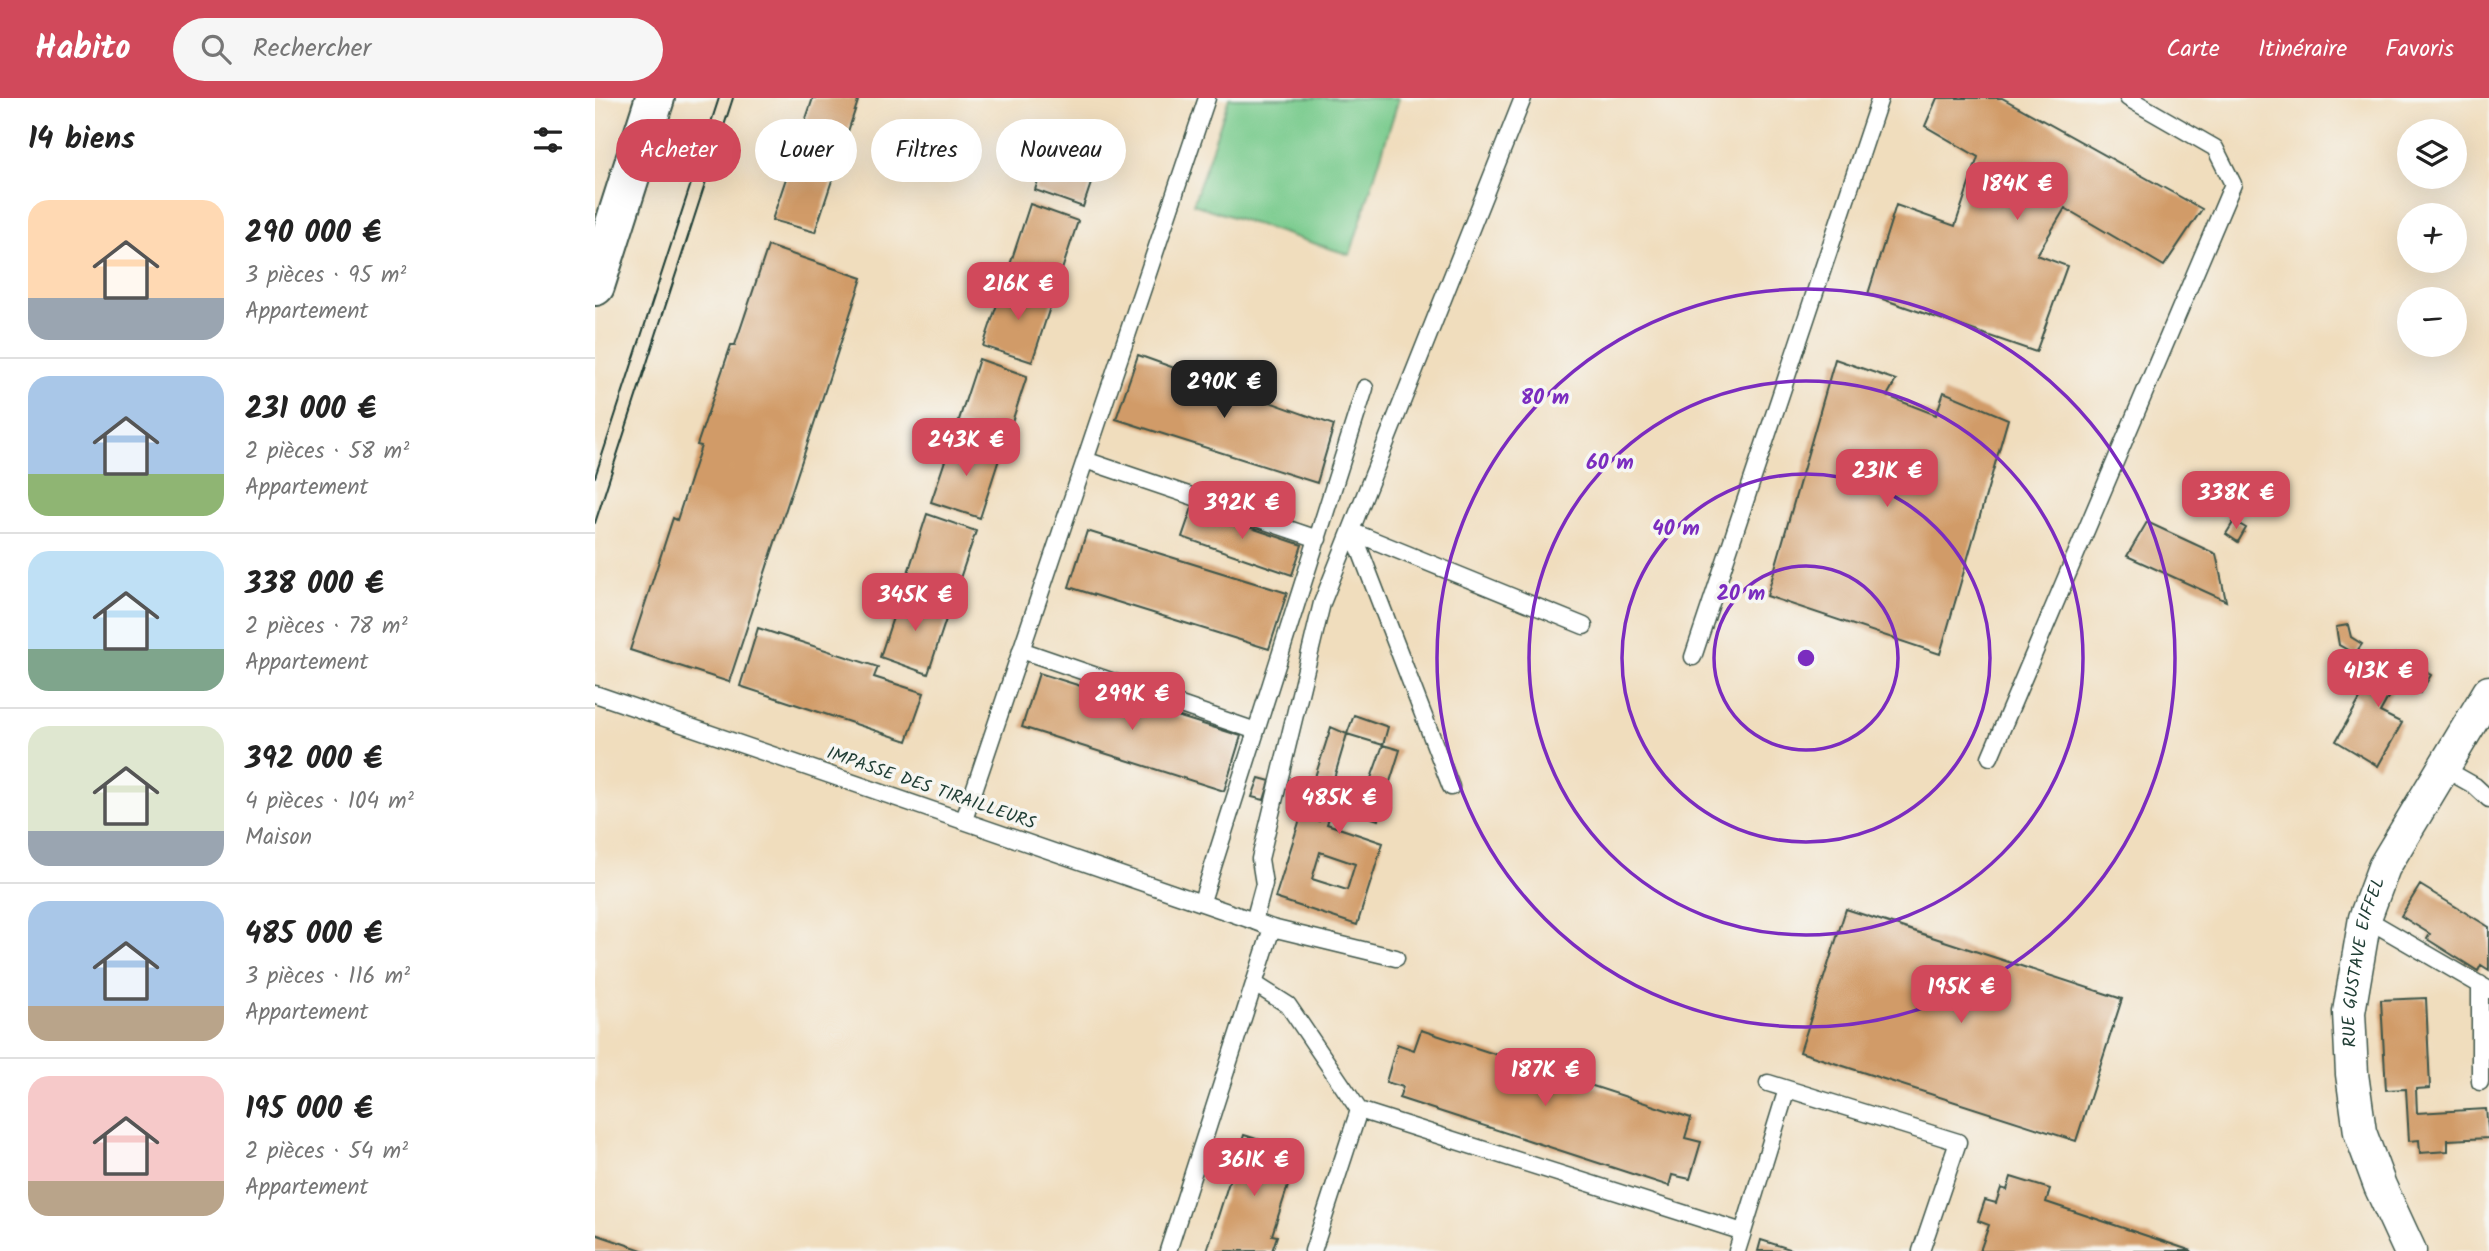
<!DOCTYPE html>
<html lang="fr">
<meta charset="utf-8">
<style>
:root{--surface:#fff;--page:#f6f6f6;--text:#222;--muted:#767676;--line:#e0e0e0;--accent:#d1495b}
body{margin:0;font-family:Kalam,sans-serif;background:var(--page);color:var(--text);height:100vh;display:flex;flex-direction:column;font-size:26px;white-space:nowrap}
*{box-sizing:border-box;margin:0}
p{font-size:23px;color:var(--muted)}
.icon{flex:none;width:38px;height:38px;fill:none;stroke:currentColor;stroke-width:2;stroke-linecap:round;stroke-linejoin:round}
.map{position:relative;flex:1;overflow:hidden}
.side{display:flex;flex-direction:column;background:var(--surface);width:595px}
.side>*{flex:none}
.hud{position:absolute;left:21px;top:21px;width:665px;height:63px;display:flex;gap:14px}
.controls{position:absolute;left:1802px;top:21px;display:grid;gap:14px}
.controls a{display:grid;place-items:center;width:70px;height:70px;border-radius:50%;background:var(--surface);box-shadow:0 7px 28px #0002;font-size:35px}
.price{position:absolute;translate:-50% -60px;padding:0 16px;border-radius:14px;background:var(--accent);color:#fff;font-size:23px;line-height:46px;filter:drop-shadow(0 2px 4px #0008)}
.price::after{content:'';position:absolute;left:50%;top:42px;width:21px;height:16px;margin-left:-10px;background:inherit;clip-path:polygon(0 0,100% 0,50% 100%)}
.price.active{background:#222;color:#fff}
ul{padding:0;list-style:none}
li{display:flex;align-items:center;gap:21px;height:175px;padding:0 28px}
li+li{border-top:2px solid var(--line)}
li span{display:grid;place-items:center;flex:none;width:196px;height:140px;border-radius:21px;color:#555}
li>.icon{margin-inline-start:auto}
span .icon{width:84px;height:84px;fill:#fffc;stroke-width:1}
li b{font-size:30px}
h2{display:flex;justify-content:space-between;align-items:center;height:84px;padding:0 28px;font-size:30px}
.tag{padding:0 24px;border-radius:32px;background:var(--surface);box-shadow:0 7px 28px #0002;font-size:24px;line-height:63px}
.tag.active{background:var(--accent);color:#fff}
header{display:flex;align-items:center;gap:42px;box-sizing:border-box;height:98px;padding:0 35px;background:var(--accent);color:#fff}
header strong{font-size:33px}
nav{display:flex;gap:38px;margin-inline-start:auto;font-size:24px}
.search{width:490px;height:63px;background:var(--page);display:flex;align-items:center;gap:18px;box-sizing:border-box;padding:0 24px;border-radius:38px;color:var(--muted);font-size:26px}
main{display:flex;flex:1;min-height:0}
.map>svg:first-child{display:block}
.green{fill:#79cb8d;stroke:#4c8460;stroke-width:2}
.building{fill:#d19b68;fill-rule:evenodd}
.lines{fill:none;stroke-linecap:round;stroke-linejoin:round}
.service-casing{stroke:#3e5549;stroke-width:19}
.minor-casing{stroke:#3e5549;stroke-width:35}
.secondary-casing{stroke:#3e5549;stroke-width:42}
.service{stroke:#fff;stroke-width:16}
.minor{stroke:#fff;stroke-width:32}
.secondary{stroke:#fff;stroke-width:38}
.tram{stroke:#1f3d34;stroke-width:2}
.ring{fill:none;stroke:#7b2cbf;stroke-width:3.5}
.labels{text-anchor:middle;dominant-baseline:central;stroke-width:7;stroke-linejoin:round;paint-order:stroke}
.street-label{font-size:18px;fill:#1f3d34;stroke:#f6f6f2}
.centre{fill:#7b2cbf;stroke:#f6f6f2;stroke-width:3.5}
.ring-label{font-size:21px;text-anchor:middle;font-weight:bold;fill:#7b2cbf;stroke:#f6f6f2;stroke-width:7;stroke-linejoin:round;paint-order:stroke}
</style>
<header>
<strong>Habito</strong>
<div class="search"><svg class="icon" aria-label="search" viewBox="0 0 24 24"><circle cx="10" cy="10" r="6"/><path d="M15 15l6 6"/></svg>Rechercher</div>
<nav><a>Carte</a><a>Itinéraire</a><a>Favoris</a></nav>
</header>
<main>
<section class="side">
<h2>14 biens<svg class="icon" aria-label="filters" viewBox="0 0 24 24"><path d="M4 7h16M4 17h16"/><circle cx="9" cy="7" r="2"/><circle cx="15" cy="17" r="2"/></svg></h2>
<ul>
<li><span style="background:linear-gradient(#ffd9b3 70%,#9aa5b1 0)"><svg class="icon" aria-label="home" viewBox="0 0 24 24"><path d="M3 11l9-7 9 7M6 9v11h12V9"/></svg></span><div><b>290 000 €</b><p>3 pièces · 95 m²</p><p>Appartement</p></div></li>
<li><span style="background:linear-gradient(#a9c7e8 70%,#8fb573 0)"><svg class="icon" aria-label="home" viewBox="0 0 24 24"><path d="M3 11l9-7 9 7M6 9v11h12V9"/></svg></span><div><b>231 000 €</b><p>2 pièces · 58 m²</p><p>Appartement</p></div></li>
<li><span style="background:linear-gradient(#bfe0f5 70%,#7fa58c 0)"><svg class="icon" aria-label="home" viewBox="0 0 24 24"><path d="M3 11l9-7 9 7M6 9v11h12V9"/></svg></span><div><b>338 000 €</b><p>2 pièces · 78 m²</p><p>Appartement</p></div></li>
<li><span style="background:linear-gradient(#dfe7d0 75%,#9aa5b1 0)"><svg class="icon" aria-label="home" viewBox="0 0 24 24"><path d="M3 11l9-7 9 7M6 9v11h12V9"/></svg></span><div><b>392 000 €</b><p>4 pièces · 104 m²</p><p>Maison</p></div></li>
<li><span style="background:linear-gradient(#a9c7e8 75%,#b9a48a 0)"><svg class="icon" aria-label="home" viewBox="0 0 24 24"><path d="M3 11l9-7 9 7M6 9v11h12V9"/></svg></span><div><b>485 000 €</b><p>3 pièces · 116 m²</p><p>Appartement</p></div></li>
<li><span style="background:linear-gradient(#f6c9c9 75%,#b9a48a 0)"><svg class="icon" aria-label="home" viewBox="0 0 24 24"><path d="M3 11l9-7 9 7M6 9v11h12V9"/></svg></span><div><b>195 000 €</b><p>2 pièces · 54 m²</p><p>Appartement</p></div></li>
</ul>
</section>
<div class="map">
<svg width="1894" height="1153" viewBox="0 0 1894 1153">
<rect width="100%" height="100%" fill="#f6f6f2"/>
<filter id="ink" filterUnits="userSpaceOnUse"><feTurbulence type="fractalNoise" baseFrequency=".0143" numOctaves="2"/><feDisplacementMap in="SourceGraphic" scale="14" xChannelSelector="R" yChannelSelector="G"/><feConvolveMatrix kernelMatrix="1 2 1 2 8 2 1 2 1" color-interpolation-filters="sRGB"/></filter>
<filter id="wash" filterUnits="userSpaceOnUse"><feTurbulence type="fractalNoise" baseFrequency=".00686" numOctaves="4" result="noise"/><feDisplacementMap in="SourceGraphic" scale="28" xChannelSelector="R" yChannelSelector="G"/><feGaussianBlur stdDeviation="1.57" result="paint"/><feColorMatrix in="noise" values="0 0 0 0 0 0 0 0 0 0 0 0 0 0 0 0 0 1.4 0 .05"/><feComposite in="paint" operator="in"/></filter>
<g filter="url(#wash)">
<rect width="100%" height="100%" fill="#f0ddbd"/>
<path class="green" d="M634 0H804L755 157 598 106Z"/>
<g id="blocks">
<path class="building" d="M218 0H264L220 134 177 122Z
M1342 0H1407L1607 111 1569 168 1470 110 1442 157 1472 168 1441 254 1273 196 1301 107 1360 128 1383 59 1330 28Z
M461 28 510 44 488 109 440 92Z
M435 106 483 123 462 187 414 170Z
M173 148 267 180 134 584 35 552 78 420 82 422 106 348 102 347 136 247H140Z
M410 183 458 200 437 264 388 248Z
M543 257 739 327 722 385 521 321Z
M384 261 432 278 411 342 363 325Z
M1240 261 1301 282 1292 298 1341 317 1349 294 1413 321 1345 556 1172 498Z
M358 339 406 355 385 420 336 404Z
M597 410 707 447 697 477 587 439Z
M332 416 381 433 359 498 311 481Z
M1639 423 1651 430 1643 444 1631 436Z
M1552 424 1621 456 1631 503 1532 458Z
M492 433 692 495 674 551 474 489Z
M306 495 354 512 333 576 285 559Z
M1753 527 1756 539 1767 546 1760 556 1744 547 1741 529Z
M163 530 283 569 279 579 329 595 312 643 145 588Z
M1800 556 1836 577 1825 595 1803 582 1785 614 1807 625 1783 668 1741 643 1765 601 1759 597 1776 567 1790 574Z
M444 575 646 638 629 693 427 629Z
M759 617 793 629 788 647 805 652 783 722 738 707 732 726 788 745 762 827 680 800 706 718 724 723 737 687 719 682 736 629 752 636 737 687 770 697 788 647 752 636ZM725 754 760 766 752 792 717 781Z
M664 680 675 683 669 702 657 699Z
M1825 787 1894 829V872L1886 867 1883 873 1832 841 1835 836 1806 818Z
M1251 811 1527 901 1481 1043 1205 954Z
M1831 900 1835 990 1821 991 1822 1015 1891 1011 1894 1040 1853 1042V1053L1825 1055 1824 1042 1814 1043 1811 991 1791 992 1786 902Z
M826 932 1096 1020 1090 1040 1106 1044 1095 1081 1077 1077 1074 1088 804 1000 808 989 791 984 802 946 819 952Z
M649 1037 704 1054 677 1137 682 1138 677 1153H612Z
M1416 1079 1455 1091 1451 1104 1597 1153H1385L1394 1127 1383 1123 1390 1102 1401 1105 1406 1090 1412 1092Z
M0 1136 50 1153H0Z
M1166 1142 1198 1152V1153H1163Z"/>
</g>
</g>
<g filter="url(#ink)">
<use href="#blocks" fill-opacity="0" stroke="#3e5549" stroke-width="2"/>
<g class="lines">
<g class="service-casing">
<path id="service" d="M490 362 723 441
M758 434 856 689
M758 434 989 528
M426 552 661 633
M1098 559 1285 0
M0 596 659 823
M1395 659 1638 86 1620 50 1533 0
M1848 670 1880 688 1894 701
M369 722 612 0
M607 803 770 290
M1770 820 1894 892
M801 860 677 830 659 823 669 786 665 761 727 505 928 0
M660 886 693 907 764 1012 1148 1134 1192 991
M1885 886V984
M1173 985 1363 1044 1326 1153
M573 1153 677 830
M718 1153 764 1012
M1142 1153 1148 1134"/>
</g>
<g class="minor-casing">
<g id="minor">
<path id="s1" d="M1815 1153 1785 1088 1765 1034 1757 976 1754 914 1770 820 1789 769 1894 594"/>
</g>
</g>
<g class="secondary-casing">
<path id="secondary" d="M0 188 60 0"/>
</g>
<use href="#service" class="service"/>
<use href="#minor" class="minor"/>
<use href="#secondary" class="secondary"/>
<path class="tram" d="M0 379 124 0
M0 425 138 0"/>
</g>
</g>
<g class="ring">
<circle cx="1211" cy="560" r="92"/>
<circle cx="1211" cy="560" r="184"/>
<circle cx="1211" cy="560" r="277"/>
<circle cx="1211" cy="560" r="369"/>
</g>
<g class="labels">
<g class="street-label">
<text transform="translate(336 691) rotate(19)">IMPASSE DES TIRAILLEURS</text>
<text stroke="none"><textPath href="#s1" startOffset="301">RUE GUSTAVE EIFFEL</textPath></text>
</g>
</g>
<circle cx="1211" cy="560" r="10" class="centre"/>
<g class="ring-label">
<text x="950" y="306">80 m</text>
<text x="1015" y="371">60 m</text>
<text x="1081" y="437">40 m</text>
<text x="1146" y="502">20 m</text>
</g>
</svg>
<div class="controls">
<a><svg class="icon" aria-label="layers" viewBox="0 0 24 24"><path d="M12 4l9 5-9 5-9-5zM3 14l9 5 9-5"/></svg></a>
<a>+</a>
<a>−</a>
</div>
<b class="price" style="left:1422px;top:124px">184K €</b>
<b class="price" style="left:423px;top:224px">216K €</b>
<b class="price active" style="left:629px;top:322px">290K €</b>
<b class="price" style="left:371px;top:380px">243K €</b>
<b class="price" style="left:1292px;top:411px">231K €</b>
<b class="price" style="left:1641px;top:433px">338K €</b>
<b class="price" style="left:647px;top:443px">392K €</b>
<b class="price" style="left:320px;top:535px">345K €</b>
<b class="price" style="left:1783px;top:611px">413K €</b>
<b class="price" style="left:537px;top:634px">299K €</b>
<b class="price" style="left:744px;top:738px">485K €</b>
<b class="price" style="left:1366px;top:927px">195K €</b>
<b class="price" style="left:950px;top:1010px">187K €</b>
<b class="price" style="left:659px;top:1100px">361K €</b>
<div class="hud">
<a class="tag active">Acheter</a>
<a class="tag">Louer</a>
<a class="tag">Filtres</a>
<a class="tag">Nouveau</a>
</div>
</div>
</main>
